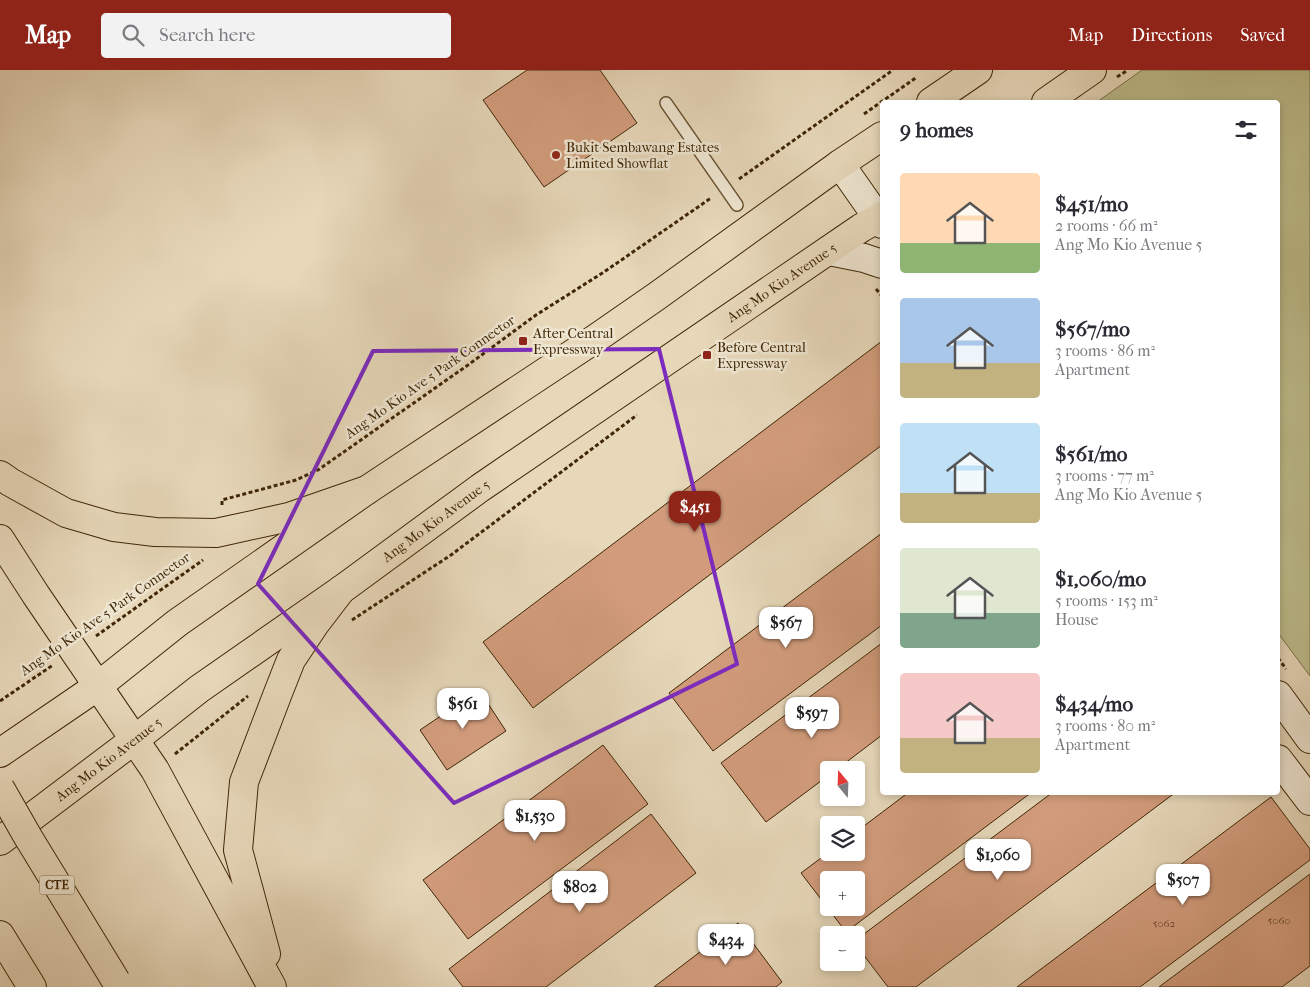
<!DOCTYPE html>
<meta charset="utf-8">
<style>
:root{--surface:#fff;--page:#f2f2f3;--text:#2b2b33;--muted:#7c7c81;--accent:#8f2418}
body{margin:0;font-family:"IM FELL French Canon",serif;background:var(--page);color:var(--text);height:100vh;display:flex;flex-direction:column;font-size:19px;white-space:nowrap}
*{box-sizing:border-box;margin:0}
p{font-size:16px;color:var(--muted)}
.icon{flex:none;width:28px;height:28px;fill:none;stroke:currentColor;stroke-width:2;stroke-linecap:round;stroke-linejoin:round}
.map{position:relative;flex:1;overflow:hidden}
.side{position:absolute;left:880px;top:30px;width:400px;height:695px;display:flex;flex-direction:column;background:var(--surface);border-radius:5px;box-shadow:0 2px 8px #0003}
.side>*{flex:none}
.needle{width:32px;rotate:341deg}
.fabs{position:absolute;left:820px;top:691px;display:grid;gap:10px}
.fabs a{display:grid;place-items:center;width:45px;height:45px;border-radius:5px;background:var(--surface);box-shadow:0 2px 8px #0003;font-size:25px}
.price{position:absolute;translate:-50% -42px;padding:0 11px;border-radius:10px;background:#fff;color:#222;font-size:16px;line-height:32px;filter:drop-shadow(0 1px 2px #0008)}
.price::after{content:'';position:absolute;left:50%;top:30px;width:15px;height:11px;margin-left:-8px;background:inherit;clip-path:polygon(0 0,100% 0,50% 100%)}
.price.selected{background:var(--accent);color:#fff}
ul{padding:0;list-style:none}
li{display:flex;align-items:center;gap:15px;height:125px;padding:0 20px}
li span{display:grid;place-items:center;flex:none;width:140px;height:100px;border-radius:5px;color:#555}
li>.icon{margin-inline-start:auto}
span .icon{width:60px;height:60px;fill:#fffc;stroke-width:1}
li b{font-size:21px}
h2{display:flex;justify-content:space-between;align-items:center;height:60px;padding:0 20px;font-size:21px}
header{display:flex;align-items:center;gap:30px;box-sizing:border-box;height:70px;padding:0 25px;background:var(--accent);color:#fff}
header strong{font-size:24px}
nav{display:flex;gap:28px;margin-inline-start:auto;font-size:18px}
.search{width:350px;height:45px;background:var(--page);display:flex;align-items:center;gap:12px;box-sizing:border-box;padding:0 18px;border-radius:5px;color:var(--muted);font-size:19px}
.map>svg:first-child{display:block}
.green{fill:#bdbc8b;stroke:#7e7148}
.building{fill:#d29c7c;stroke:#3f2605;fill-rule:evenodd}
.lines{fill:none;stroke-linecap:round;stroke-linejoin:round}
.lane-casing{stroke:#695232;stroke-width:14}
.secondary-casing{stroke:#3f2605;stroke-width:30}
.primary-casing{stroke:#3f2605;stroke-width:30}
.highway-casing{stroke:#3f2605;stroke-width:30}
.path{stroke:#3f2605;stroke-width:3;stroke-dasharray:4 2.5;stroke-linecap:butt}
.lane{stroke:#efe6d2;stroke-width:11}
.secondary{stroke:#efe6d2;stroke-width:28}
.primary{stroke:#e7d8ba;stroke-width:28}
.highway{stroke:#e7d8ba;stroke-width:28}
.highway-bridge-casing{stroke:#3f2605;stroke-width:30;stroke-linecap:butt}
.highway-bridge{stroke:#e7d8ba;stroke-width:28}
.marked{fill:none;stroke:#7b2cbf;stroke-width:4;stroke-linejoin:round}
.poi-dot{fill:#8f2418;stroke:#efe6d2;stroke-width:2}
.labels{text-anchor:middle;dominant-baseline:central;stroke-width:5;stroke-linejoin:round;paint-order:stroke}
.number-label{font-size:11px;fill:#644423}
.shield{fill:#efe6d2;stroke:#746042;stroke-width:1}
.shield-label{font-size:12px;font-weight:bold;fill:#3f2605}
.poi-label{font-size:14px;fill:#3f2605;stroke:#efe6d2;text-anchor:start}
.street-label{font-size:14px;fill:#3f2605;stroke:#efe6d2}
</style>
<header>
<strong>Map</strong>
<div class="search"><svg class="icon" aria-label="search" viewBox="0 0 24 24"><circle cx="10" cy="10" r="6"/><path d="M15 15l6 6"/></svg>Search here</div>
<nav><a>Map</a><a>Directions</a><a>Saved</a></nav>
</header>
<div class="map">
<svg width="1310" height="917" viewBox="0 0 1310 917">
<rect width="100%" height="100%" fill="#e7d8ba"/>
<filter id="stains"><feTurbulence type="fractalNoise" baseFrequency=".004" numOctaves="4"/><feColorMatrix values="0 0 0 0 .2 0 0 0 0 .09 0 0 0 0 .02 0 0 0 .5 -.17"/></filter>
<radialGradient id="worn" r=".72"><stop offset=".6" stop-color="#630" stop-opacity="0"/><stop offset="1" stop-color="#630" stop-opacity=".3"/></radialGradient>
<path class="green" d="M1142 0H1310V606L1278 563V32H1097Z"/>
<path class="building" d="M527 0H600L637 53 544 117 483 30Z
M882 271V375L533 638 483 572Z
M882 463V555L713 681 669 623Z
M882 573V665L836 700H829V705L766 752 721 693Z
M479 620 506 661 447 700 420 660Z
M603 675 648 734 468 869 423 810Z
M909 722H1032L846 862 801 803 829 782H856V762ZM829 810H856V838H829Z
M1053 722H1176L916 917H888L856 875V870Z
M1271 727 1310 779V790L1140 917H1017Z
M651 744 696 803 546 917H463L449 899Z
M1310 804V896L1282 917H1159Z
M738 853 782 912 776 917H654Z"/>
<g class="lines">
<g class="lane-casing">
<path id="lane" d="M666 33 737 135"/>
</g>
<g class="secondary-casing">
<path id="secondary" d="M840 94 882 154
M829 181 864 188 882 194
M1278 625 1310 669
M1278 689 1310 731"/>
</g>
<g class="primary-casing">
<g id="primary">
<path d="M931 32 978 0"/>
<path d="M1046 32 1092 0"/>
<path d="M0 683 98 616 177 553 367 420 595 269 657 226 840 94 882 66"/>
<path id="s1" d="M0 771 134 670 199 619 341 520 480 418 861 158 882 146"/>
</g>
</g>
<g class="highway-casing">
<path id="highway" d="M0 405 10 412 66 443 114 457 155 462 216 463 289 447 367 420
M0 469 36 525 155 700 272 917
M0 865 32 917
M266 884 238 780 244 712 278 623 291 590 315 554 341 520"/>
</g>
<path class="path" d="M1117 7 1128 0
M864 44 917 7
M739 109 893 0
M876 219 882 226
M222 435V430L296 410 318 400 468 295 536 245 604 202 711 128
M352 550 451 485 637 345
M96 566 203 490
M1278 588 1286 599
M0 631 53 595
M175 684 248 626"/>
<use href="#lane" class="lane"/>
<use href="#secondary" class="secondary"/>
<use href="#primary" class="primary"/>
<use href="#highway" class="highway"/>
<g class="highway-bridge-casing">
<path id="highway-bridge" d="M0 718 28 767 116 911"/>
</g>
<use href="#highway-bridge" class="highway-bridge"/>
</g>
<path class="marked" d="M659 279 737 594 454 733 258 514 373 281Z"/>
<g class="poi-dot">
<circle cx="556" cy="85" r="5"/>
<rect x="518" y="266" width="10" height="10" rx="2.5"/>
<rect x="702" y="280" width="10" height="10" rx="2.5"/>
</g>
<g class="labels">
<g class="number-label">
<text x="1279" y="850">5060</text>
<text x="1164" y="853">5062</text>
</g>
<rect class="shield" x="39.5" y="805.5" width="35" height="19" rx="4"/>
<g class="shield-label">
<text x="57" y="815">CTE</text>
</g>
<g class="poi-label">
<text x="566" y="77">Bukit Sembawang Estates<tspan x="566" dy="16">Limited Showflat</tspan></text>
<text x="533" y="263">After Central<tspan x="533" dy="16">Expressway</tspan></text>
<text x="717" y="277">Before Central<tspan x="717" dy="16">Expressway</tspan></text>
</g>
<g class="street-label">
<text stroke="none"><textPath href="#s1" startOffset="961">Ang Mo Kio Avenue 5</textPath></text>
<text transform="translate(430 307) rotate(-35)">Ang Mo Kio Ave 5 Park Connector</text>
<text stroke="none"><textPath href="#s1" startOffset="541">Ang Mo Kio Avenue 5</textPath></text>
<text transform="translate(105 544) rotate(-35)">Ang Mo Kio Ave 5 Park Connector</text>
<text stroke="none"><textPath href="#s1" startOffset="136">Ang Mo Kio Avenue 5</textPath></text>
</g>
</g>
<rect width="100%" height="100%" filter="url(#stains)"/>
<rect width="100%" height="100%" fill="url(#worn)"/>
</svg>
<div class="fabs">
<a><svg class="needle" viewBox="-14 -14 28 28"><path d="M0-13l5 13h-10z" fill="#e53935"/><path d="M0 13l5-13h-10z" fill="#7c7c81"/></svg></a>
<a><svg class="icon" aria-label="layers" viewBox="0 0 24 24"><path d="M12 4l9 5-9 5-9-5zM3 14l9 5 9-5"/></svg></a>
<a>+</a>
<a>−</a>
</div>
<b class="price selected" style="left:695px;top:463px">$451</b>
<b class="price" style="left:786px;top:579px">$567</b>
<b class="price" style="left:463px;top:660px">$561</b>
<b class="price" style="left:812px;top:669px">$597</b>
<b class="price" style="left:535px;top:772px">$1,530</b>
<b class="price" style="left:998px;top:811px">$1,060</b>
<b class="price" style="left:1183px;top:836px">$507</b>
<b class="price" style="left:580px;top:843px">$802</b>
<b class="price" style="left:726px;top:896px">$434</b>
<section class="side">
<h2>9 homes<svg class="icon" aria-label="filters" viewBox="0 0 24 24"><path d="M4 7h16M4 17h16"/><circle cx="9" cy="7" r="2"/><circle cx="15" cy="17" r="2"/></svg></h2>
<ul>
<li><span style="background:linear-gradient(#ffd9b3 70%,#8fb573 0)"><svg class="icon" aria-label="home" viewBox="0 0 24 24"><path d="M3 11l9-7 9 7M6 9v11h12V9"/></svg></span><div><b>$451/mo</b><p>2 rooms · 66 m²</p><p>Ang Mo Kio Avenue 5</p></div></li>
<li><span style="background:linear-gradient(#a9c7e8 65%,#c2b280 0)"><svg class="icon" aria-label="home" viewBox="0 0 24 24"><path d="M3 11l9-7 9 7M6 9v11h12V9"/></svg></span><div><b>$567/mo</b><p>3 rooms · 86 m²</p><p>Apartment</p></div></li>
<li><span style="background:linear-gradient(#bfe0f5 70%,#c2b280 0)"><svg class="icon" aria-label="home" viewBox="0 0 24 24"><path d="M3 11l9-7 9 7M6 9v11h12V9"/></svg></span><div><b>$561/mo</b><p>3 rooms · 77 m²</p><p>Ang Mo Kio Avenue 5</p></div></li>
<li><span style="background:linear-gradient(#dfe7d0 65%,#7fa58c 0)"><svg class="icon" aria-label="home" viewBox="0 0 24 24"><path d="M3 11l9-7 9 7M6 9v11h12V9"/></svg></span><div><b>$1,060/mo</b><p>5 rooms · 153 m²</p><p>House</p></div></li>
<li><span style="background:linear-gradient(#f6c9c9 65%,#c2b280 0)"><svg class="icon" aria-label="home" viewBox="0 0 24 24"><path d="M3 11l9-7 9 7M6 9v11h12V9"/></svg></span><div><b>$434/mo</b><p>3 rooms · 80 m²</p><p>Apartment</p></div></li>
</ul>
</section>
</div>
